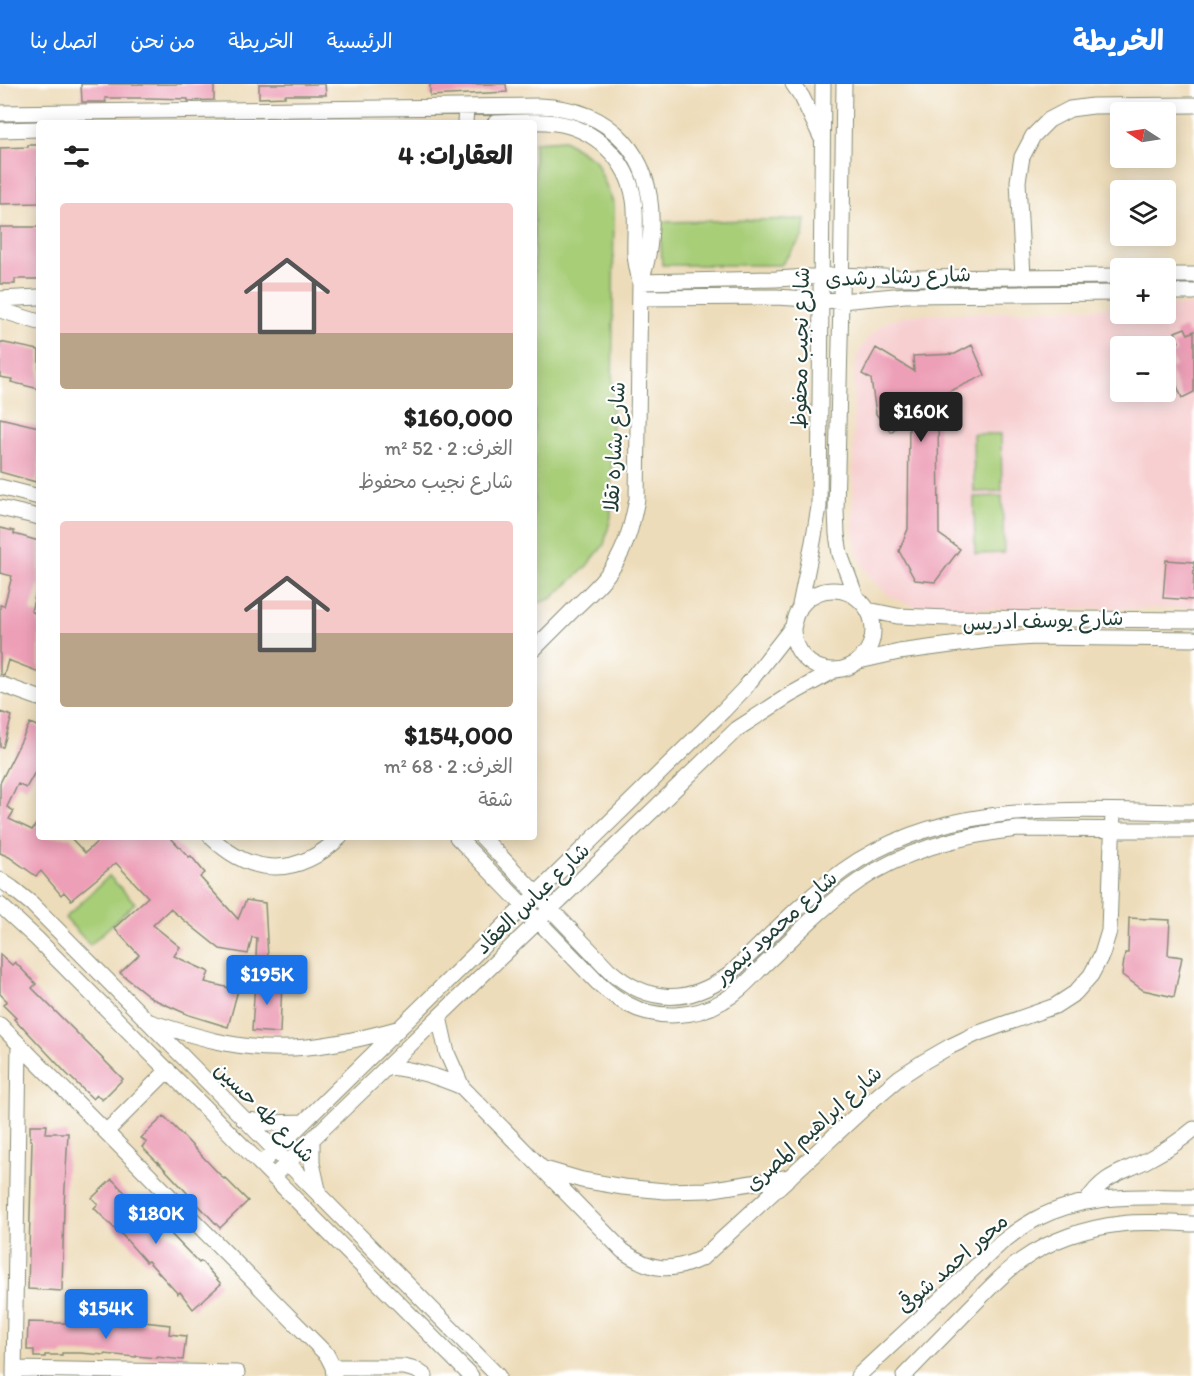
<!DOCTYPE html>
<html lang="ar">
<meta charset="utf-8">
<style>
:root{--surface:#fff;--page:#f2f2f2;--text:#222;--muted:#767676;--accent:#1a73e8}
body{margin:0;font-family:Itim,"Playpen Sans Arabic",sans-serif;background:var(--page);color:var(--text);direction:rtl;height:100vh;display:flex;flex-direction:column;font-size:22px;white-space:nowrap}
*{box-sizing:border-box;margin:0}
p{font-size:20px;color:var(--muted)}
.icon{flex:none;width:33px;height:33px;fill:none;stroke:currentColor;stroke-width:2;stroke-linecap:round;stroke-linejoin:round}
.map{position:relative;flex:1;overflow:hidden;direction:ltr}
.panel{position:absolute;left:36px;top:36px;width:501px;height:720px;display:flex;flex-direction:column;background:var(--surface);border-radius:6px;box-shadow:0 3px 15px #0003;direction:rtl}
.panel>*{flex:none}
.needle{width:39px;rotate:282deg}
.fabs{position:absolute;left:1110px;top:18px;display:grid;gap:12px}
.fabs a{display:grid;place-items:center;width:66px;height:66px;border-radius:6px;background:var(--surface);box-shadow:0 3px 15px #0003;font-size:30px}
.price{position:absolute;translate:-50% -51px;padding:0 14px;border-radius:6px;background:var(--accent);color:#fff;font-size:20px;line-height:39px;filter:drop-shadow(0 2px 3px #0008)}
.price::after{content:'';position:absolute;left:50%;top:36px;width:18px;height:14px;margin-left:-9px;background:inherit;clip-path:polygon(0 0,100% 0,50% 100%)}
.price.active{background:#222;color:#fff}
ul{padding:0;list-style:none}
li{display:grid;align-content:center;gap:12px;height:318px;padding:0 24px}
li span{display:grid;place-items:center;height:186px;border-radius:6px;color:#555}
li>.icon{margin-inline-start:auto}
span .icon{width:108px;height:108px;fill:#fffc;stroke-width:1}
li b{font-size:26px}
h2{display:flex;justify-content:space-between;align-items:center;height:72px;padding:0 24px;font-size:26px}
header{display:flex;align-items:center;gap:36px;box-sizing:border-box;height:84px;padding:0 30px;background:var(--accent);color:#fff}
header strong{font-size:28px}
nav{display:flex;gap:33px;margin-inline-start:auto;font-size:21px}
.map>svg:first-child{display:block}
.built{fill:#f7cfd0;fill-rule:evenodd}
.green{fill:#a8ce78;stroke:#648656;stroke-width:1.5}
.building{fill:#ed9fb7}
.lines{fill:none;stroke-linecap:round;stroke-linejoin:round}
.minor-casing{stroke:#868c76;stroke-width:17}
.minor{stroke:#fff;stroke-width:15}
.labels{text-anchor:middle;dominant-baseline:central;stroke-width:4.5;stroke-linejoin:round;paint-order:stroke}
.street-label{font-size:21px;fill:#1f3d34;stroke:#fff}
</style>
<header>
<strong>الخريطة</strong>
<nav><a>الرئيسية</a><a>الخريطة</a><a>من نحن</a><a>اتصل بنا</a></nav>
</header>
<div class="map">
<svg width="1194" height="1292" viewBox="0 0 1194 1292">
<rect width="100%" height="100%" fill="#fff"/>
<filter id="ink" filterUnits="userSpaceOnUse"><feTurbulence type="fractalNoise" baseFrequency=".0167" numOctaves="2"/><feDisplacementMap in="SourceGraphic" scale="12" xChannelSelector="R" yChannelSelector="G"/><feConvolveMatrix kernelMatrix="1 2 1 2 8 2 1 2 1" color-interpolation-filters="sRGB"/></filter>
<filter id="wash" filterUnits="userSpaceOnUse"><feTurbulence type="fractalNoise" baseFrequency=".008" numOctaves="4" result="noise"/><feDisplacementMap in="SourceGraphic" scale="24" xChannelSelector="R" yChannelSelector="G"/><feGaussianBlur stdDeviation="1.35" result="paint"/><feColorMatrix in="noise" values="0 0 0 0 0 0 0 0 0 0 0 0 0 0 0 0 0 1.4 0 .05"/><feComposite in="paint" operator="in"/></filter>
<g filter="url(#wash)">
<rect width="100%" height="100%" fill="#eddcb9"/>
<path class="built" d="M1194 221V524L944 525 916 523 891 513 871 495 858 471 853 444 854 294 857 272 869 252 886 238 908 231 1120 223V230H1166V222ZM1120 262H1166V308H1120Z"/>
<path class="green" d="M564 56 596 77 614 121 611 433 604 461 585 484 552 514 534 521V58Z
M805 135 803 152 781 181H662L660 138Z
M973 350H1001L1002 407 974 408Z
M1002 412 1004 469 975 470 974 413Z
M109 792 135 819 90 861 65 834Z"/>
<g id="blocks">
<path class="building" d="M81 0H214V16L188 17V15L149 14H105L106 18H82Z
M259 0H325L326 11H285V13L259 14Z
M430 0H506L507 8 430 12Z
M28 61H39V119L0 120V64L28 63Z
M0 143H39V195H15V200H0Z
M1185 244 1188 250 1194 247V308L1182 314 1170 285 1176 282 1171 271 1177 268 1173 261 1179 258 1175 248Z
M0 258 39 266V305L11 298 12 295 0 293Z
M972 261 985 291 946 309 938 322 939 450 960 465 935 498 915 496 899 467 908 445 909 332 891 348 876 330 871 295 862 290 876 264 914 287 913 272 955 270Z
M0 334 39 343V386L36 398 0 388Z
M0 444 14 447V450L39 457V498L31 527 39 531V588L8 576 4 591 0 590V521L4 522 12 492 0 489Z
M1166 476 1194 478 1193 516 1163 514Z
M0 628 12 632 3 663H0Z
M30 639 39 643V681L26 704 18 700 7 723 14 727 9 735 32 746 39 736V753H70L85 769 102 753H170L189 773 191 772 205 789 200 793 238 835 246 816 265 819 268 874 256 872 257 854 252 853 248 870 220 865 170 825 153 841 180 863 174 872 209 888 205 898 238 906 228 943 189 931 153 915 120 889 139 871 114 844 148 813 116 779 71 816 64 808 61 811 41 787 36 792 9 773 0 769V699Z
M1129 834 1170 836 1168 871 1182 873 1174 913 1143 906 1122 891 1125 869H1128Z
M0 870 12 881 15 878 36 900 32 904 123 995 102 1016 97 1011 93 1015 66 989 22 942 21 943 14 935 16 934 3 921 7 917 0 910Z
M255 896 282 897 280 949 252 947Z
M164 1032 224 1095 225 1094 248 1117 220 1144 158 1078V1079L142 1063 146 1058 141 1054Z
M30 1041H47L46 1049H68L64 1122 62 1207 28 1205 32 1057 30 1056Z
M112 1095 134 1118 136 1116 166 1150 168 1147 199 1179 201 1177 221 1200 193 1225 180 1208 178 1210 148 1177 146 1178 117 1145 116 1146 94 1124 98 1120 92 1114Z
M126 1236 170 1241 169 1250 186 1252 183 1276 157 1273V1274L136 1272V1273L105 1270V1271L80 1269H62V1271H45V1273H34V1266H27L28 1238 126 1241Z"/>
</g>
</g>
<g filter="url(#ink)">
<use href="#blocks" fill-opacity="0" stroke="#868c76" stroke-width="1.5"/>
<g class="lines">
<g class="minor-casing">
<path id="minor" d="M793 0 802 13 821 53
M844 0 841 217 836 426 837 450 840 470 856 513
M0 29 539 22C612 24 654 72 651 144 650 163 648 180 640 198
M465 39 466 23
M495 39C514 39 535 36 555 39 595 44 628 76 634 116 637 134 634 153 635 171 636 180 638 189 640 198L637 415C633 435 629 454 619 473 609 492 593 507 577 522 563 536 548 551 534 565
M0 46 39 45
M1166 191H1194
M1023 193 1018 97 1022 73 1033 52 1049 36 1070 25 1093 22 1194 21
M640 198 776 195 842 191 904 194 1120 192
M1166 208H1194
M640 214 776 213 841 217 905 211 1120 209
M0 215 39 213
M0 226 39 238
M0 403 39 413
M0 424 39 433
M793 546a40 40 0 1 1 80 0a40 40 0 1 1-80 0Z
M799 526 813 458 819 423 823 0
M868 526 897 532 949 534 1194 536
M859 577 899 568 989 556 1035 553 1194 555
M0 600 39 614
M211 753C253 794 299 792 340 753
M457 753 598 899C607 907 616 914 627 920 656 936 695 934 723 917 739 908 751 894 764 881 795 852 824 821 859 797 907 765 961 751 1018 745L1194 746
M482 753 609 886C648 920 687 921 729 891 766 856 803 816 844 786 946 713 1076 727 1194 728
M0 796 12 804 32 820 498 1292
M0 821 37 855 471 1292
M439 933 447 969 462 1003 623 1167C651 1187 671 1189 702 1174L875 1014 900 993 923 978 949 963 976 950 1055 922 1075 909 1091 891 1102 870 1109 847 1113 727
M150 938C172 945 194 952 216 957 279 972 336 962 397 945
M0 941 327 1271 333 1283 334 1292
M387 983C414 985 437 992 462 1003
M243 1035 267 1039 304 1038
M106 1048 168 986
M312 1055V1079L319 1110
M261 1080 723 627 744 605 794 541
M541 1084 582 1096 623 1103 665 1107 707 1106 790 1093
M273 1093 737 645 788 612 835 586
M1087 1117C1105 1090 1120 1090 1147 1076 1164 1067 1180 1057 1194 1045
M333 1283H404L416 1286 425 1292
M14 1285 237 1289
M14 1292 19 961
M858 1292 1001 1159C1012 1150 1023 1142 1036 1135 1085 1109 1140 1113 1194 1113
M904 1292C926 1269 949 1246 971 1223 987 1207 1003 1189 1022 1176 1050 1156 1086 1144 1120 1140 1145 1137 1170 1139 1194 1140"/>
</g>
<use href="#minor" class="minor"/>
</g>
</g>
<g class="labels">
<g class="street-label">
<text transform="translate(898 192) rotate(-2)">شارع رشاد رشدى</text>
<text transform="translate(800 264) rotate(-89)">شارع نجيب محفوظ</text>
<text transform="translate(614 363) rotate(-87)">شارع بشاره تقلا</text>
<text transform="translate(1043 536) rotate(-2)">شارع يوسف ادريس</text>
<text transform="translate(532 814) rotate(-44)">شارع عباس العقاد</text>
<text transform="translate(775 843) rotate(-42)">شارع محمود تيمور</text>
<text transform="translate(265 1028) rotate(45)">شارع طه حسين</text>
<text transform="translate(813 1044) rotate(-42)">شارع ابراهيم المصرى</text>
<text transform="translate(952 1179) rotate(-41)">محور احمد شوقى</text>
</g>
</g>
</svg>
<div class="fabs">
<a><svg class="needle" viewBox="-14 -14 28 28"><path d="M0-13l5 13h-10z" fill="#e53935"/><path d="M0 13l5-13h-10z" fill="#767676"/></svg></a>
<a><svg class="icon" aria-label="layers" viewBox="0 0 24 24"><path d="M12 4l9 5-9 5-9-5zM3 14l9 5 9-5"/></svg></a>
<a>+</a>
<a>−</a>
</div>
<b class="price active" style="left:921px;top:359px">$160K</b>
<b class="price" style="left:267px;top:922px">$195K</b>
<b class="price" style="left:156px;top:1161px">$180K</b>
<b class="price" style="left:106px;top:1256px">$154K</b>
<section class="panel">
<h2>العقارات: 4<svg class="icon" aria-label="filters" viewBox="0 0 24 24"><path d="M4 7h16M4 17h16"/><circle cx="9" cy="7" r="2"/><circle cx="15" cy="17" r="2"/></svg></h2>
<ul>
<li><span style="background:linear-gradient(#f6c9c9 70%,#b9a48a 0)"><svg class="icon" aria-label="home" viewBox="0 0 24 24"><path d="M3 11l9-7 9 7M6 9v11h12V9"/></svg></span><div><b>$160,000</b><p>الغرف: 2 · 52 m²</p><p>شارع نجيب محفوظ</p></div></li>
<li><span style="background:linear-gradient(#f6c9c9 60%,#b9a48a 0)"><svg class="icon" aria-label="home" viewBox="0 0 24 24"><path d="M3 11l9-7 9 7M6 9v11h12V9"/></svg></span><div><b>$154,000</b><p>الغرف: 2 · 68 m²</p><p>شقة</p></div></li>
</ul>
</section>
</div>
